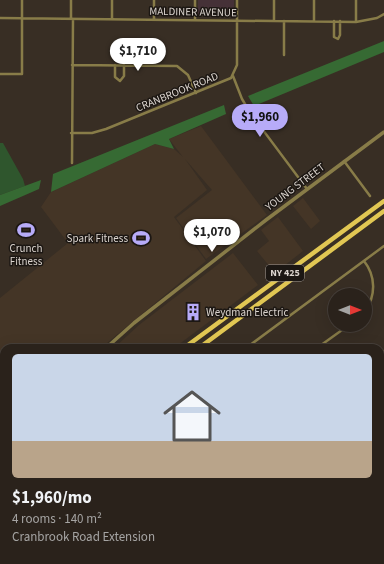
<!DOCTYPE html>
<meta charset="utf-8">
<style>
:root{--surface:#2a221b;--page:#362f28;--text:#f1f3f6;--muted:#a5a4a3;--line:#463f3a;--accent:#b7abf8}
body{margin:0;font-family:"Source Sans 3",sans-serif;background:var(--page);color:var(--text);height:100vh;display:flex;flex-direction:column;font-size:15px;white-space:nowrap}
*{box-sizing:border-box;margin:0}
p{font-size:13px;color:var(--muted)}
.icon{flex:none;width:22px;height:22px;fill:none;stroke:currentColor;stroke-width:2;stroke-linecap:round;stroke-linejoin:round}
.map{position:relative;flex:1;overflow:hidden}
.side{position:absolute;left:0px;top:344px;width:384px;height:220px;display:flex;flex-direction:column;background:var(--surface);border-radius:12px 12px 0 0;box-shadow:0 4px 16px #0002,0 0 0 1px var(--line)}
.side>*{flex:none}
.needle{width:26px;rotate:90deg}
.fabs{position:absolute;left:328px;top:288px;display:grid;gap:8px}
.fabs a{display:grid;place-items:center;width:44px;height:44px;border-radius:50%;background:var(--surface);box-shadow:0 4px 16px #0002,0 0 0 1px var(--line);font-size:20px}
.price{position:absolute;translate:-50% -34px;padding:0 9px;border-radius:14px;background:#fff;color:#222;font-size:13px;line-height:26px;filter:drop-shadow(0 1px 2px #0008)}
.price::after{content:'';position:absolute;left:50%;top:24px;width:12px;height:9px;margin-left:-6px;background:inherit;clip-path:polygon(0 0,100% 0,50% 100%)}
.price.current{background:var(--accent);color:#111}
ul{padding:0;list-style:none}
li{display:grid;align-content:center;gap:8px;height:212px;padding:0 12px}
li span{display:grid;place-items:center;height:124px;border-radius:6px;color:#555}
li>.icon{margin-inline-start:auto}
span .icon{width:72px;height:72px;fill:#fffc;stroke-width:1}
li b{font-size:17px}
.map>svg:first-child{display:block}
.built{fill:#443526}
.education{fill:#453137}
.green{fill:#2f562d}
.forest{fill:#366a33}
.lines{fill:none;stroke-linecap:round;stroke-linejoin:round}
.minor{stroke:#887c48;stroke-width:2.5}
.tertiary{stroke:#887c48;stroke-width:3.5}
.primary{stroke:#e1c753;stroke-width:4.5}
.motorway{stroke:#fde67c;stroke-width:5}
.labels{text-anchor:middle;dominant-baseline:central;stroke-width:3;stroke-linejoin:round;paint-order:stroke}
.shield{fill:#1c1713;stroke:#a29b96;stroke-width:1}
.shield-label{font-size:10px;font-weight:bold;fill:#dbd4ce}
.street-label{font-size:11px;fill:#dbd4ce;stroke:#1c1713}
.poi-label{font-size:11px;fill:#dbd4ce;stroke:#1c1713;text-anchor:end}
</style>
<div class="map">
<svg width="384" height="564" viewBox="0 0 384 564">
<rect width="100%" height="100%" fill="#382e24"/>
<path class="built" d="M201 126 267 215 206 259 176 218 212 190 185 159 207 190 174 217 206 261 101 348H4V355L0 351V298L68 243 41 207 51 192 155 144 174 149 183 157 169 139Z
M303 198 320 221 311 229 293 206Z
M278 217 303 251 275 273 257 251 269 241 261 230Z
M233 253 258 285 174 348H114L139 325Z"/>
<path class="education" d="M198 0H234V16L198 15Z"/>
<path class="green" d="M0 143H3L23 179 25 186 0 195Z
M0 351 4 355V441L0 439Z
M380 475 384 477V521L380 519Z
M126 560H235L238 564H126Z"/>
<path class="forest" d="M384 41V52L254 106 248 96Z
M224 105 226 114 169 139 174 149 155 144 51 192 53 174Z
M41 180 39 189 0 206V195Z"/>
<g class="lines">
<path class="minor" d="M0 18 356 22 377 18 384 14
M71 19V0
M112 19V0
M154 20V0
M195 20V0
M274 21V0
M314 21V0
M334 21V37L338 39 340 35V21
M356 21V0
M284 55V21
M72 65 177 66 188 75 196 93
M115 65V77L120 81 124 76V65
M0 74H22V0
M233 76 242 99 251 114 307 189
M71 133H92L106 129 231 78 237 65V0
M344 161 370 196
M72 163 73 19
M364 261C376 276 376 296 365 311
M246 348 384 246
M317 348 349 325
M380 354 384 351
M380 362 384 366
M380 439 384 440
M380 545 384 547
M301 560V564
M346 564 347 560"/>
<path class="tertiary" d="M106 348 134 323 266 220 384 132
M243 560 245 564"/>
<path class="primary" d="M184 348 384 201
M199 348 384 211
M0 468 4 466
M0 476 4 474"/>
<path class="motorway" d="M0 445 4 447
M0 450 4 457
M0 522 4 532
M0 545 4 557
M5 560 6 564
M14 560 15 564
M33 560V564"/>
</g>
<defs>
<g id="stadium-bare" transform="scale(1.38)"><path d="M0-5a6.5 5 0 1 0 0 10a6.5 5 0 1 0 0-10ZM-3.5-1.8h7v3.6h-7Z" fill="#b7abf8" stroke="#1c1713" stroke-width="2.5" paint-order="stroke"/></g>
<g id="building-bare" transform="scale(1.38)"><path d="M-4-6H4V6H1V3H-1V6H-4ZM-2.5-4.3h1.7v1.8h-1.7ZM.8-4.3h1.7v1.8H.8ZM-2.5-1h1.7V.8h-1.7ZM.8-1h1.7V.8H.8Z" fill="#b7abf8" stroke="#1c1713" stroke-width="2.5" paint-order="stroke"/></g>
</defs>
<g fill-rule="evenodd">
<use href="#stadium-bare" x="26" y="230"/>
<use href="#stadium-bare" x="141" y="238"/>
<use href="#building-bare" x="193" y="312"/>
</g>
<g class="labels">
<rect class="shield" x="266" y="265" width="38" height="16" rx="3"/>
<g class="shield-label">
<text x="285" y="273">NY 425</text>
</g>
<g class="street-label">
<text transform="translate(193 12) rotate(1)">MALDINER AVENUE</text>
<text transform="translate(177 92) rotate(-22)">CRANBROOK ROAD</text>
<text transform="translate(295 187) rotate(-37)">YOUNG STREET</text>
</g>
<g class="poi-label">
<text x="128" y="238">Spark Fitness</text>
<text x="26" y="248" text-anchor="middle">Crunch<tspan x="26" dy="13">Fitness</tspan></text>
<text x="206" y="312" text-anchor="start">Weydman Electric</text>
</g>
</g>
</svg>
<div class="fabs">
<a><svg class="needle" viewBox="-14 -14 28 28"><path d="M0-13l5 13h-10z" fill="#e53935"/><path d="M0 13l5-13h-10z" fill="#a5a4a3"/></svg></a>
</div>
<b class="price" style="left:138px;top:72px">$1,710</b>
<b class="price current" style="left:260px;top:138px">$1,960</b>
<b class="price" style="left:212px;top:253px">$1,070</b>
<section class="side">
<ul>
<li><span style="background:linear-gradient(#c9d6e8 70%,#b9a48a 0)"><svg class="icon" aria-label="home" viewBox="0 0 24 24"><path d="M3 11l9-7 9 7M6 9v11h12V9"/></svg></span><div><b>$1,960/mo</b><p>4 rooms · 140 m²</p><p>Cranbrook Road Extension</p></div></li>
</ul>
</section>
</div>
